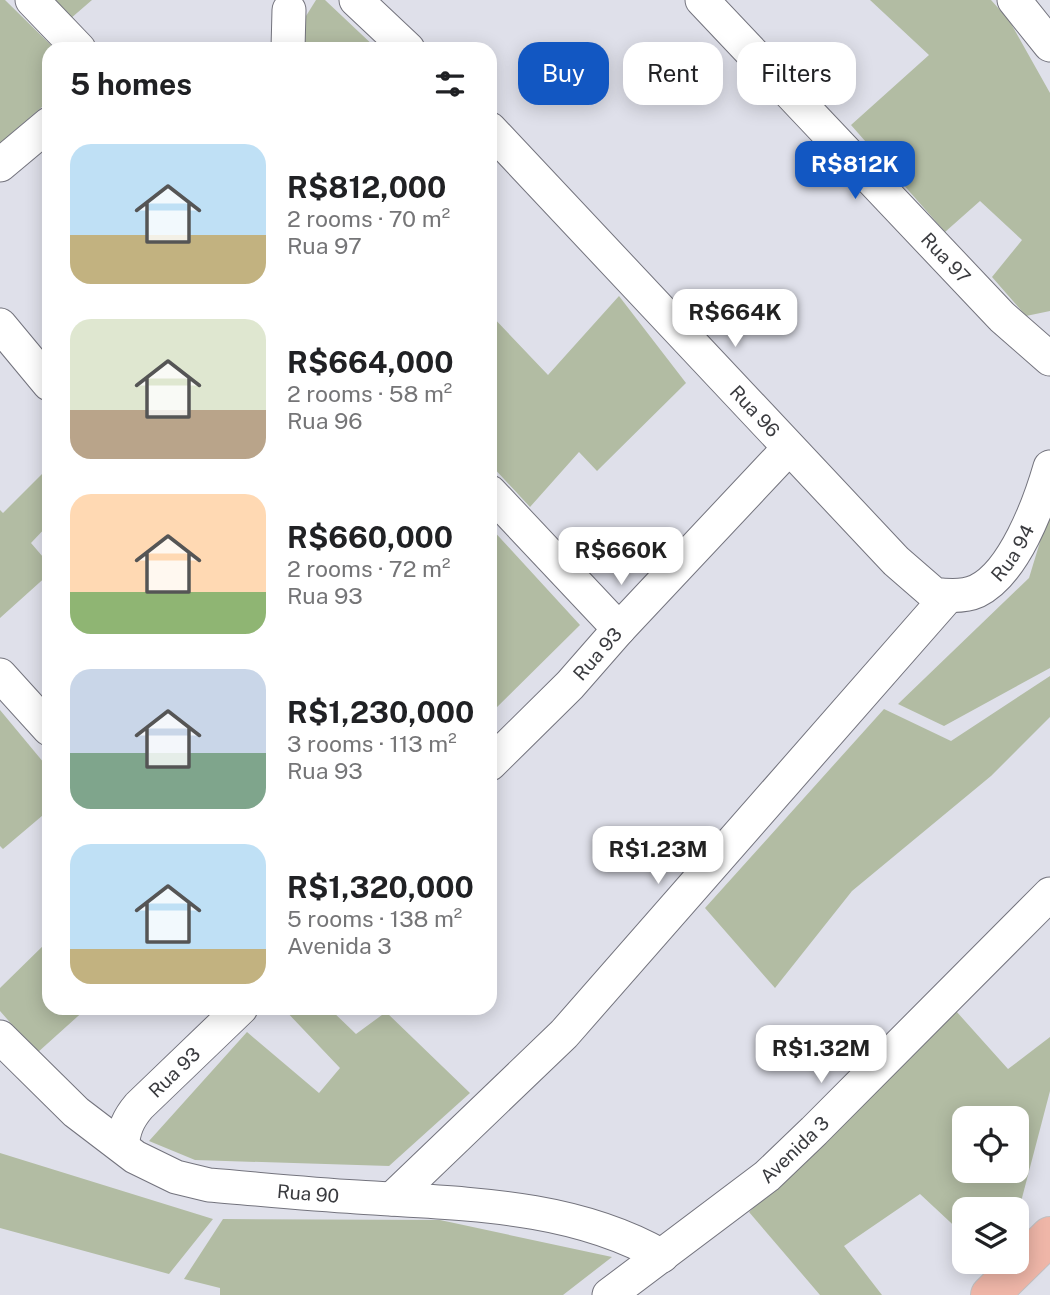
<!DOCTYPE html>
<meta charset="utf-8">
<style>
:root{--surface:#fff;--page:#f6f6f6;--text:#202124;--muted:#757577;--accent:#1257c2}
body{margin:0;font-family:"Public Sans",sans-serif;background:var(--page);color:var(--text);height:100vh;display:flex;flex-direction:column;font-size:26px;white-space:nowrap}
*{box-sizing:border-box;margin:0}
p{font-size:23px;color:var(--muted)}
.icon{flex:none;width:38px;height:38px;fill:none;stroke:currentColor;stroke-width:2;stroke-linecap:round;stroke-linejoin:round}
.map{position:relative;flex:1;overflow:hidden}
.side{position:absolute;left:42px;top:42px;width:455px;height:973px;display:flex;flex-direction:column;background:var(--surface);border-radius:21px;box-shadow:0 4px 18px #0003}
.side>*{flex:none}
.hud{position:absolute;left:518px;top:42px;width:427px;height:63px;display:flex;gap:14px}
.tools{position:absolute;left:952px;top:1106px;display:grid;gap:14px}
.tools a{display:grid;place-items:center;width:77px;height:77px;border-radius:14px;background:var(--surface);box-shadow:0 4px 18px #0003;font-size:35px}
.price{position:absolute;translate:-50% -60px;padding:0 16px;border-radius:14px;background:#fff;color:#222;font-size:23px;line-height:46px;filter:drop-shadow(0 2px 4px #0008)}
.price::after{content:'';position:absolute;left:50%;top:42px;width:21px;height:16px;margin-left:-10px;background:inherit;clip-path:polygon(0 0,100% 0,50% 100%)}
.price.selected{background:var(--accent);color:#fff}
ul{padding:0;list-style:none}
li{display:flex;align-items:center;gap:21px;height:175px;padding:0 28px}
li span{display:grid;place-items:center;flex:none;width:196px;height:140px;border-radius:21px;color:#555}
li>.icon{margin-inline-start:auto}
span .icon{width:84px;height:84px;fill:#fffc;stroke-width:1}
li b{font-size:30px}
h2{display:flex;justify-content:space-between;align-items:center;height:84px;padding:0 28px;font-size:30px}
.pill{padding:0 24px;border-radius:21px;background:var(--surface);box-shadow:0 4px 18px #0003;font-size:24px;line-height:63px}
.pill.selected{background:var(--accent);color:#fff}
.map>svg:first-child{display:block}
.green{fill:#b2bca3;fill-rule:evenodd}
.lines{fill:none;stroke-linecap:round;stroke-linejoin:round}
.minor-casing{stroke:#73737d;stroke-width:35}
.major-casing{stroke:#c0c0c2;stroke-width:40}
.minor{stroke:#fff;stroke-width:33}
.major{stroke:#efb6a8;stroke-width:38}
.labels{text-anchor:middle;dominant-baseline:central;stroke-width:7;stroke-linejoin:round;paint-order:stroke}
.street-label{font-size:19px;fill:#3a3b3f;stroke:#ecedf8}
</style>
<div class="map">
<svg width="1050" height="1295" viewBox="0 0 1050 1295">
<rect width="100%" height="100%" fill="#dfe0ea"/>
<path class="green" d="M0 0H5L55 49H49V101L0 143Z
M52 0H92L70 19Z
M316 0H325L377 49H304L301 24Z
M870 0H991L1009 20 1050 93V311L1026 316 992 277 1022 240 980 201 945 232 851 125 929 55Z
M619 296 686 383 597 471 579 452 530 507 490 464V314L548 375Z
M49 467V524L31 543 49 564V574L0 618V510L3 513Z
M1050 509V668L944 726 898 704 1029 578Z
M490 527 580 625 490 714Z
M1050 676V717L991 776 852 891 775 988 705 908 884 709 951 741Z
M0 710 49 769V810L3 849 0 846Z
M49 940V1008H87L37 1053 0 1011V988Z
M283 1008H329L356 1034 386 1012 470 1093 389 1166 195 1160 149 1141 247 1032 319 1093 340 1068Z
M956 1011 1008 1069 1050 1037V1091L1017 1217V1209H964V1235L920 1194 844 1246 882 1295H820L749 1212ZM964 1118H1017V1171H964Z
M0 1153 213 1219 169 1274 0 1228Z
M223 1219 440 1220 612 1257 563 1295H220V1288L184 1279Z"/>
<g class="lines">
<g class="minor-casing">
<g id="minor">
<path d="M32 0 79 49"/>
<path d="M356 0 408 49"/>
<path id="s1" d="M702 0 1002 317 1050 359"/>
<path d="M1014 0 1050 45"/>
<path d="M288 49 289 10"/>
<path id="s2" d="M490 129 896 561 934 594C948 596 964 597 977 591 1014 573 1039 505 1050 467"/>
<path d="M0 165 49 124"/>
<path d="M0 325 49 384"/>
<path d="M490 492 619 629"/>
<path d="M0 675 49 729"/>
<path id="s3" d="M490 764 570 685 619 629 789 448"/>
<path id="s4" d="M0 1037 76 1112 135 1157 176 1177 209 1185C258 1189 308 1194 357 1197 459 1204 570 1203 662 1256"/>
<path id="s5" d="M122 1146C124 1129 128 1119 139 1106L241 1008"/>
<path d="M392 1199 564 1034 948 596"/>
<path id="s6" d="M609 1295 767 1176 814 1131 1050 894"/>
</g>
</g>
<g class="major-casing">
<path id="major" d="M990 1295 1050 1236"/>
</g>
<use href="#minor" class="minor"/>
<use href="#major" class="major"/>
</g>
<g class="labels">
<g class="street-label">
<text stroke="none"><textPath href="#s1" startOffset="355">Rua 97</textPath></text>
<text stroke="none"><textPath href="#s2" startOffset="387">Rua 96</textPath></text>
<text stroke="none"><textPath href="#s2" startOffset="740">Rua 94</textPath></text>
<text stroke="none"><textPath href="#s3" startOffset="154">Rua 93</textPath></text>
<text stroke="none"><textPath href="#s5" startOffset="93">Rua 93</textPath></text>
<text stroke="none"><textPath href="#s6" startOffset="236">Avenida 3</textPath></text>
<text stroke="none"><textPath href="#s4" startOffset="360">Rua 90</textPath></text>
</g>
</g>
</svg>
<div class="tools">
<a><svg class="icon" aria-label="locate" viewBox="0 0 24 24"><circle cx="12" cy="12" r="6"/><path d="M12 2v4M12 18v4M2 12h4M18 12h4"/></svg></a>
<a><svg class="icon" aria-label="layers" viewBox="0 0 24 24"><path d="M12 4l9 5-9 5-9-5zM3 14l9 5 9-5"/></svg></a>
</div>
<b class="price selected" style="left:855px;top:201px">R$812K</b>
<b class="price" style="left:735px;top:349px">R$664K</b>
<b class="price" style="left:621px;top:587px">R$660K</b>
<b class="price" style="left:658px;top:886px">R$1.23M</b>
<b class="price" style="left:821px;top:1085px">R$1.32M</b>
<div class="hud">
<a class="pill selected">Buy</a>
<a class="pill">Rent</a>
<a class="pill">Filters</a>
</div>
<section class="side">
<h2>5 homes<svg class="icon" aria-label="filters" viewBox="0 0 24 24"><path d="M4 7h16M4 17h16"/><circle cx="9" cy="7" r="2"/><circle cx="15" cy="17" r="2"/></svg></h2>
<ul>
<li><span style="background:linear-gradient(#bfe0f5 65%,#c2b280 0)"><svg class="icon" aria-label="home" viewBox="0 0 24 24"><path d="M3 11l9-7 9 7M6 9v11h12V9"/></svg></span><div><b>R$812,000</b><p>2 rooms · 70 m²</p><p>Rua 97</p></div></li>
<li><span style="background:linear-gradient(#dfe7d0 65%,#b9a48a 0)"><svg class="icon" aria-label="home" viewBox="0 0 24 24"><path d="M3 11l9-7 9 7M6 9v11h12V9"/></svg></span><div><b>R$664,000</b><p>2 rooms · 58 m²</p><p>Rua 96</p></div></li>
<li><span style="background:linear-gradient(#ffd9b3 70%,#8fb573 0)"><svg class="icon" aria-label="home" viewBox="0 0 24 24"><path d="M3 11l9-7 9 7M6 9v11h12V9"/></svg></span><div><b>R$660,000</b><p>2 rooms · 72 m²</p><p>Rua 93</p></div></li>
<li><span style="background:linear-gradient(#c9d6e8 60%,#7fa58c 0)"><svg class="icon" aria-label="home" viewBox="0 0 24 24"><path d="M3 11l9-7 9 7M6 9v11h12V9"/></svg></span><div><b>R$1,230,000</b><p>3 rooms · 113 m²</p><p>Rua 93</p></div></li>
<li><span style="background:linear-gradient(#bfe0f5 75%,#c2b280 0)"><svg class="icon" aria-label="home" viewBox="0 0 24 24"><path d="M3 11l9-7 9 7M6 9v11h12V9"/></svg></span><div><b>R$1,320,000</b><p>5 rooms · 138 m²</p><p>Avenida 3</p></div></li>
</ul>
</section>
</div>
